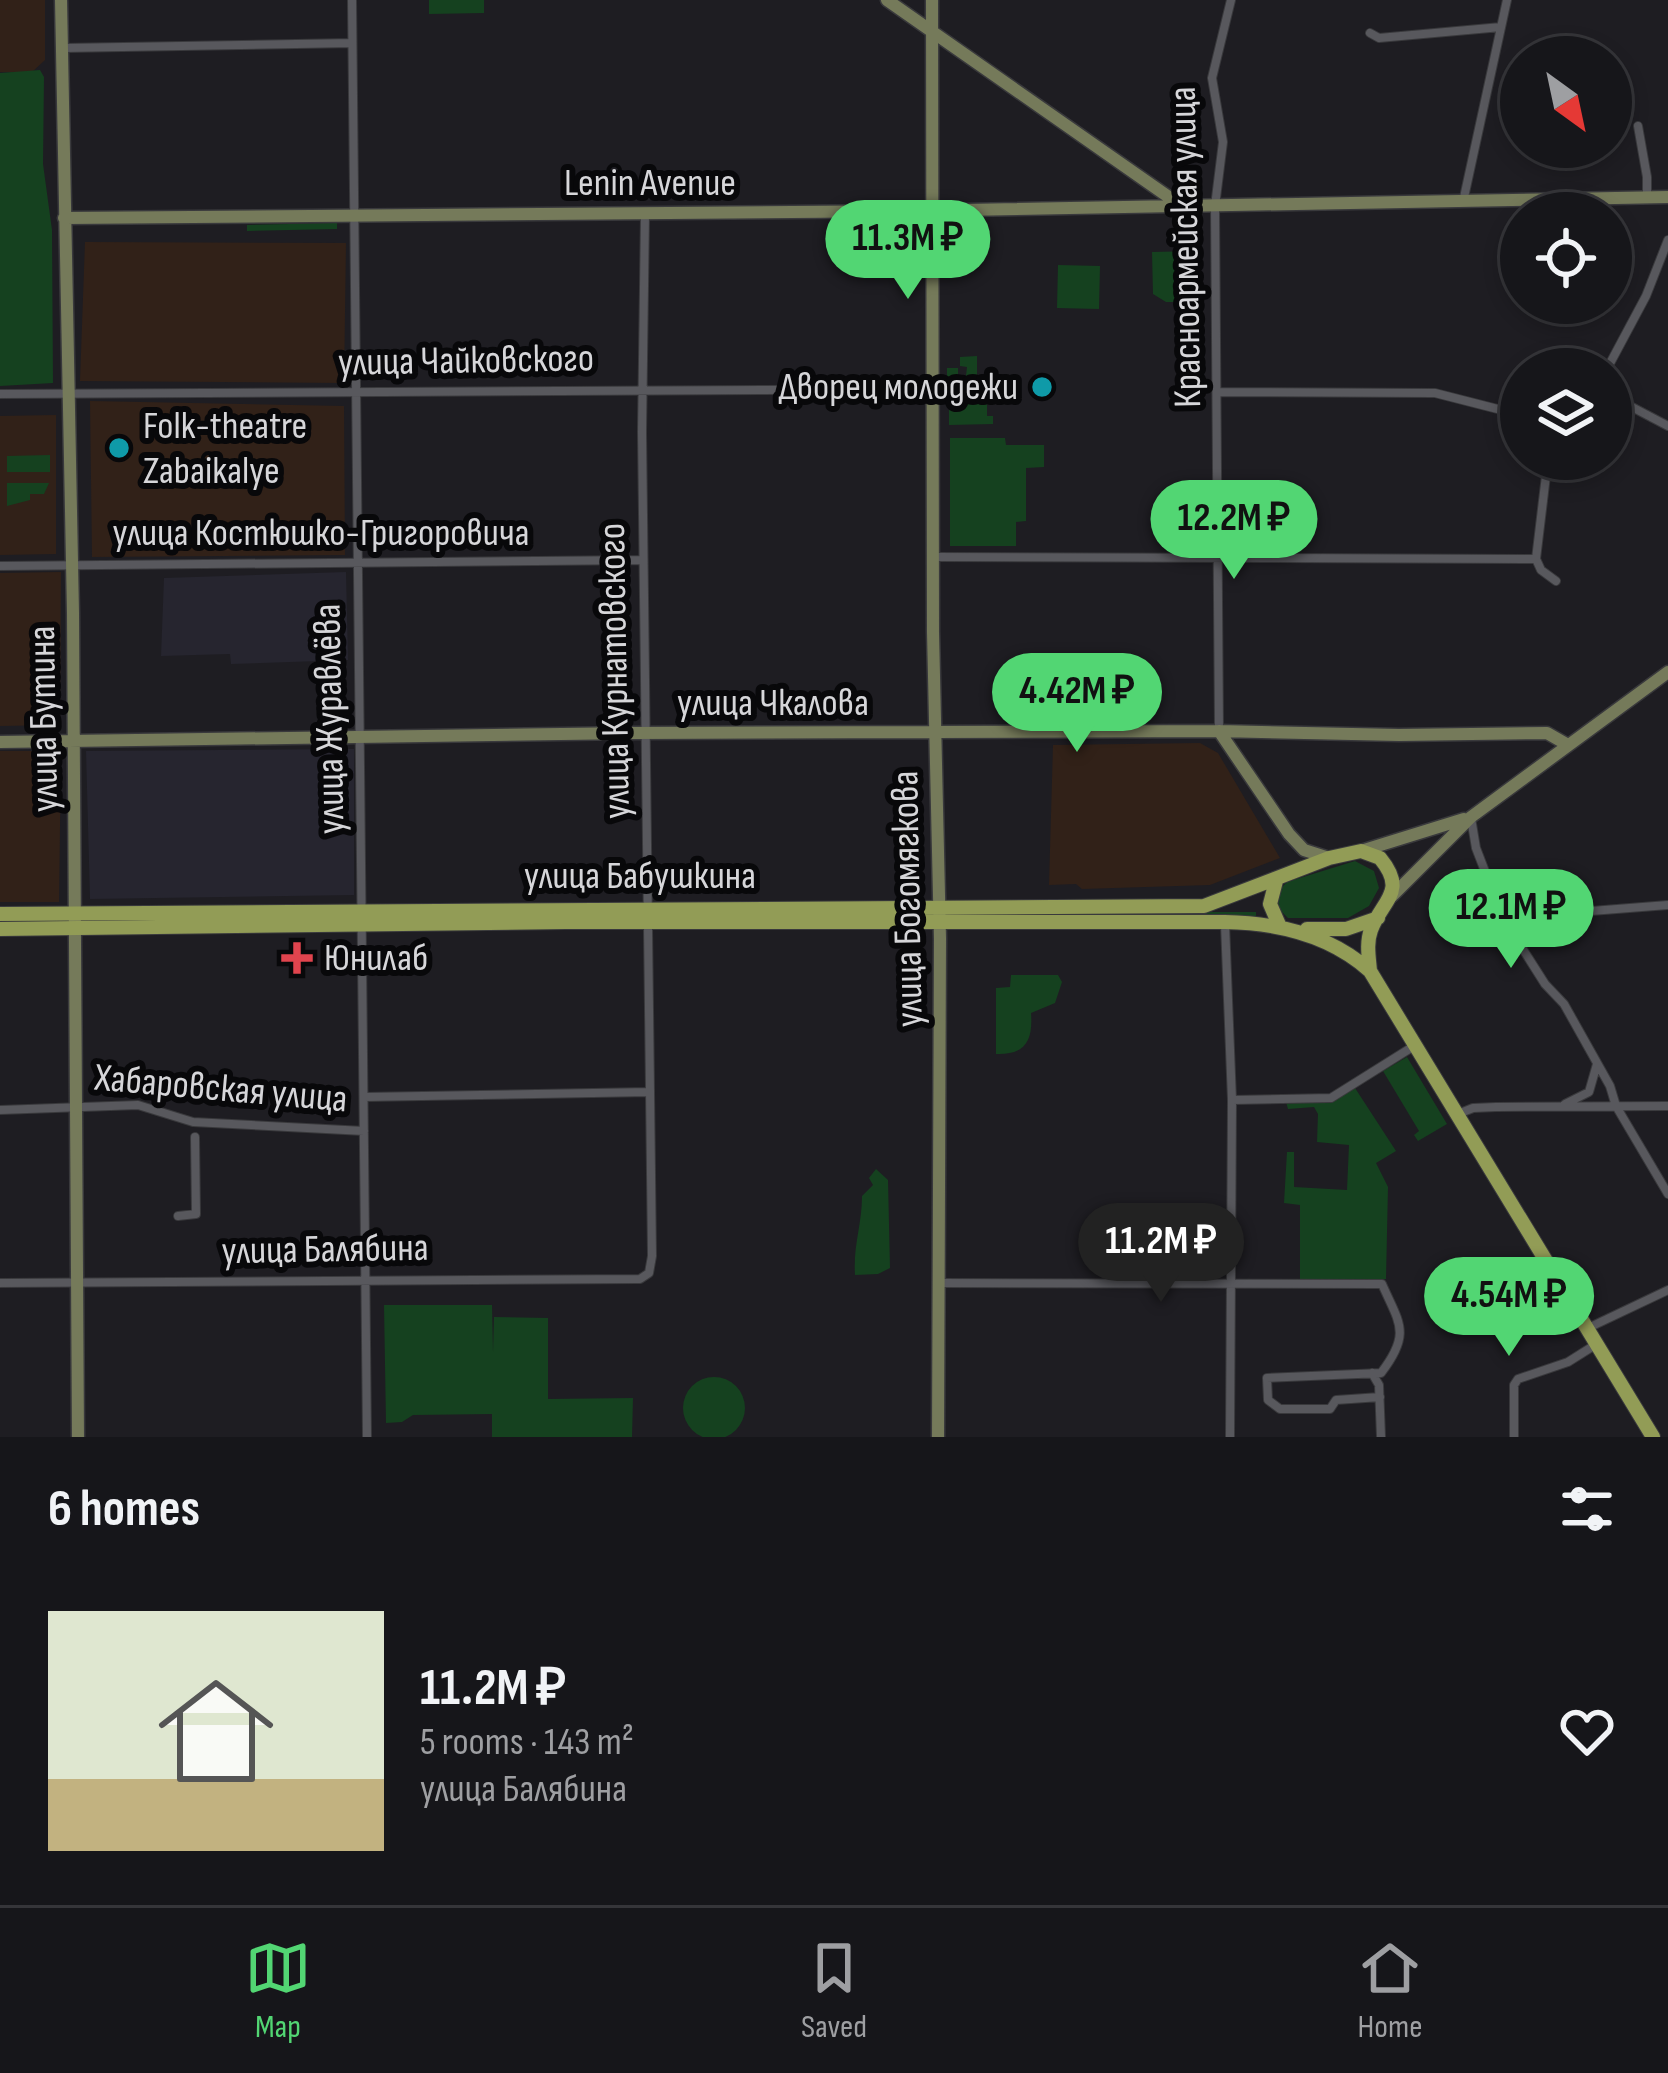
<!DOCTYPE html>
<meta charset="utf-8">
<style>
:root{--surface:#16161a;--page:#232327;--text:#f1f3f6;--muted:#9e9fa2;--line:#353539;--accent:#52d673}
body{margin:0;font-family:"Sofia Sans Condensed",sans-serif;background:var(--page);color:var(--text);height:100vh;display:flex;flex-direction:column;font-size:45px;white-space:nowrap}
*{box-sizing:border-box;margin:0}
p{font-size:39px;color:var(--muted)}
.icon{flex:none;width:66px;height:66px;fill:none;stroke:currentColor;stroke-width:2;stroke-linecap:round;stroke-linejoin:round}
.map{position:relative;height:1437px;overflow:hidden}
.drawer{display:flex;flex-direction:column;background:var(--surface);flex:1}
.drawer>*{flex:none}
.needle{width:78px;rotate:147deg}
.tools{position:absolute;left:1500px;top:36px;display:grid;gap:24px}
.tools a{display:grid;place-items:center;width:132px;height:132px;border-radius:50%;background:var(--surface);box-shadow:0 6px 18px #0003,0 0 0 3px var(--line);font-size:60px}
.price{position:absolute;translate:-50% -102px;padding:0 27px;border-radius:42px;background:var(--accent);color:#111;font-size:39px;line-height:78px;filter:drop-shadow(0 3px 6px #0008)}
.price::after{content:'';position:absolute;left:50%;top:72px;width:36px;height:27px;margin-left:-18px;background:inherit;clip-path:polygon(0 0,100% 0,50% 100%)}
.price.active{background:#222;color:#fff}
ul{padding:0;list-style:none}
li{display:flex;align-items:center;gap:36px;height:300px;padding:0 48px}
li+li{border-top:3px solid var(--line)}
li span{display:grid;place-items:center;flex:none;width:336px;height:240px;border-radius:0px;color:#555}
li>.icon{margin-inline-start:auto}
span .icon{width:144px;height:144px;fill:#fffc;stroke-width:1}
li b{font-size:51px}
h2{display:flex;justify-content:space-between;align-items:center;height:144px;padding:0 48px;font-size:51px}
.menu{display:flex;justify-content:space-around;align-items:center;height:168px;border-top:3px solid var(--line);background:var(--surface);font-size:33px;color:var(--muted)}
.menu a{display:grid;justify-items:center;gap:6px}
.menu .active{color:var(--accent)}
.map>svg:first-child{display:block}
.commercial{fill:#312118}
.built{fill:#26252f}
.green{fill:#15411f}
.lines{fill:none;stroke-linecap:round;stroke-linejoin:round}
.street-casing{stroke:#39393c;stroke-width:10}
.secondary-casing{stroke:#39393c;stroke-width:15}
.primary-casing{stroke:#39393c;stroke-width:16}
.street{stroke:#58585d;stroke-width:8}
.secondary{stroke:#757a5a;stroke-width:12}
.primary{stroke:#929c56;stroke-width:14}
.culture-dot{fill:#0f9aa8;stroke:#08080a;stroke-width:4.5}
.health-dot{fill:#e0444e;stroke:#08080a;stroke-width:4.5}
.labels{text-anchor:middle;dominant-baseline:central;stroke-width:12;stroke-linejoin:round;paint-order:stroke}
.street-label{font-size:39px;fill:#d6d6d9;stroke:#08080a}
.poi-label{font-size:39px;fill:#d6d6d9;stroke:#08080a;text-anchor:start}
</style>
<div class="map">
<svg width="1668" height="1437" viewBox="0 0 1668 1437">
<rect width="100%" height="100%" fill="#1e1d22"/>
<path class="commercial" d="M0 0H45V60L32 72H0Z
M85 242 346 243 344 383 80 381Z
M90 401 344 406 345 555 92 557Z
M56 415V554L0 555V416Z
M61 572 60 725 0 726V573Z
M1200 743 1218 753 1280 858 1210 885 1082 889 1076 884 1049 885 1053 745Z
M0 751H61L59 902H0Z"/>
<path class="built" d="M346 572 348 660 231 664 230 654 161 656 164 578Z
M354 749V895L90 899 86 751Z"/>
<path class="green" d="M429 0H484V13L429 14Z
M40 70 44 77 43 164 52 230 53 383 0 386V73Z
M337 223V229L247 231V225Z
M1196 251 1197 307H1177L1176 302H1166L1153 294 1152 252Z
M1058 265 1100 266 1099 309 1057 308Z
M977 356V382L947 388V368H958V376H966L967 367 960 366V357Z
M966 394 987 397V416H993V424L949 425V395Z
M950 438H1005L1006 445H1044V467L1026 468V521L1016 522V546H950Z
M50 455V472H7V456Z
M7 483H49L44 494H30V500L7 506Z
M1355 861 1374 871 1379 888 1369 906 1348 918H1288L1276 906 1281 888 1287 882Z
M971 912H1256V918H971Z
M1011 975H1058L1062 982 1055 1003 1031 1013C1033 1040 1026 1055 996 1054V988L1010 987Z
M1407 1057 1447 1124 1418 1141 1414 1135 1419 1131 1383 1071Z
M1355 1088 1396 1151 1376 1163 1388 1187 1386 1279H1300V1205L1284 1203 1287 1152H1294V1187L1347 1190 1349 1145 1317 1142 1318 1114 1314 1107 1288 1109 1286 1102 1334 1100Z
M876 1169 888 1180 890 1268 878 1274 855 1275C853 1245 862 1225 862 1196L873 1185 869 1178Z
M384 1305H492L493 1352 494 1317 548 1318V1399L633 1398 632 1437H492V1414L413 1415 402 1422 386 1423Z
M683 1408a31 31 0 1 1 62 0a31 31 0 1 1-62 0Z"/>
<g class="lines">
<g class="street-casing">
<path id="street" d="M352 0 367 1437
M1370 33 1379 38 1501 27
M63 48 352 43
M1638 126 1647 177V198
M1463 202 1507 0
M1607 369 1646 296 1668 240
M1218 392 1435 393 1521 415
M0 394 932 389
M1611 396 1668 426
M1548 459 1536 559 1541 570 1556 581
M933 557 1536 559
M0 566 643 560
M1219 731 1215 206 1223 142 1212 78 1231 0
M1471 818 1476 848 1503 918 1545 984 1564 1004 1610 1086 1616 1106 1668 1194
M1503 918 1668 905
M1225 924 1232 1100 1230 1437
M364 1097 649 1092
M1232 1100 1331 1098 1414 1046
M1565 1104 1589 1092 1597 1064
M0 1110 138 1105 193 1122 364 1131
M1458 1114 1473 1108 1496 1107 1668 1106
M178 1216 196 1214 195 1137
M0 1283 640 1279 649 1273 652 1256 642 432 645 214
M940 1283 1382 1284C1399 1323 1412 1333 1381 1373L1267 1378 1268 1400 1280 1409H1330L1336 1400 1380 1397
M1588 1328 1668 1290
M1372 1373 1379 1385 1381 1437
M1514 1437V1385L1518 1379 1568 1362 1595 1345"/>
</g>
<g class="secondary-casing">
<path id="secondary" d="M61 0 73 613 78 1437
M887 0 1183 207
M932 0 933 632 940 939 938 1437
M64 218 913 211 1668 197
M1219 731 1289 834 1304 850 1329 858
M0 742 633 733 1219 731 1399 735 1547 733 1568 745
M1361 851 1464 819
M1392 896 1471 817 1668 672"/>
</g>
<g class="primary-casing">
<path id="primary" d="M1276 881 1270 904 1280 927
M0 914 1204 906 1329 858 1361 851 1380 858C1408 892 1382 900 1371 930 1366 943 1369 958 1370 971
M0 929 566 922H1225C1278 923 1330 935 1370 971L1653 1437
M1307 929H1346L1378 918"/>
</g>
<use href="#street" class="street"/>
<use href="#secondary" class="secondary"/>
<use href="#primary" class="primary"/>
</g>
<g class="culture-dot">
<circle cx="1042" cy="387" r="12"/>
<circle cx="119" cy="448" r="12"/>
</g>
<path class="health-dot" d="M291 940h12v12h12v12h-12v12h-12v-12h-12v-12h12z"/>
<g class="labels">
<g class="street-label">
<text x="650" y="183">Lenin Avenue</text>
<text transform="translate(1186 247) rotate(-91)">Красноармейская улица</text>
<text transform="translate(466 361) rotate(-1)">улица Чайковского</text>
<text x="321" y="533">улица Костюшко-Григоровича</text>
<text transform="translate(615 671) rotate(-91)">улица Курнатовского</text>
<text x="773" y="703">улица Чкалова</text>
<text transform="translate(44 719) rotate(-91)">улица Бутина</text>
<text transform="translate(330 719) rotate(-91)">улица Журавлёва</text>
<text x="640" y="876">улица Бабушкина</text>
<text transform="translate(908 899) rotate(-91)">улица Богомягкова</text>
<text transform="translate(221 1089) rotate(5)">Хабаровская улица</text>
<text transform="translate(325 1250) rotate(-1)">улица Балябина</text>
</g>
<g class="poi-label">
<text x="1018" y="387" text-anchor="end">Дворец молодежи</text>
<text x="143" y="426">Folk-theatre<tspan x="143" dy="45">Zabaikalye</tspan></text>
<text x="324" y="958">Юнилаб</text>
</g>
</g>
</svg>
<div class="tools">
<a><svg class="needle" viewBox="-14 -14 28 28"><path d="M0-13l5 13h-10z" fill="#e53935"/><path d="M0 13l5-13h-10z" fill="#9e9fa2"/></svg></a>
<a><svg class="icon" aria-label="locate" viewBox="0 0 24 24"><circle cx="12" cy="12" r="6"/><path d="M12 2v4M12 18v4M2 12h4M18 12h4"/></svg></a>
<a><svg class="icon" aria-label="layers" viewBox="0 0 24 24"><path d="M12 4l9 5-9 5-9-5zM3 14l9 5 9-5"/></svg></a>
</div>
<b class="price" style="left:908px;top:302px">11.3M ₽</b>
<b class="price" style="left:1234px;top:582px">12.2M ₽</b>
<b class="price" style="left:1077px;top:755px">4.42M ₽</b>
<b class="price" style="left:1511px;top:971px">12.1M ₽</b>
<b class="price active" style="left:1161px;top:1305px">11.2M ₽</b>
<b class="price" style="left:1509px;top:1359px">4.54M ₽</b>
</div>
<section class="drawer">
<h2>6 homes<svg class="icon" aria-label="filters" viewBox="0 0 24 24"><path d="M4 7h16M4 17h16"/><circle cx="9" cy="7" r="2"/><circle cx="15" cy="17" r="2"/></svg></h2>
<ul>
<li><span style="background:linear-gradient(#dfe7d0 70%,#c2b280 0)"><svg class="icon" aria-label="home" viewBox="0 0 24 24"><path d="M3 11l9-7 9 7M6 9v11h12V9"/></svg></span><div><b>11.2M ₽</b><p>5 rooms · 143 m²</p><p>улица Балябина</p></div><svg class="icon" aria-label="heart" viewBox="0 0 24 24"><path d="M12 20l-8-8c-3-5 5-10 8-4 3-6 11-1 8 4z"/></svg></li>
</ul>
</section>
<nav class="menu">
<a class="active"><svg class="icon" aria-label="map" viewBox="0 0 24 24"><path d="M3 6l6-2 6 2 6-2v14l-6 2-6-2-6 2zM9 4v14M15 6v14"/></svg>Map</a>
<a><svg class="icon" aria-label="saved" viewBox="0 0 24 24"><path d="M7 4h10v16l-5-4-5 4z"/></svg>Saved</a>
<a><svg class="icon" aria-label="home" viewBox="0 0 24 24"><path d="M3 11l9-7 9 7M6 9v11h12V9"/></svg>Home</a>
</nav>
